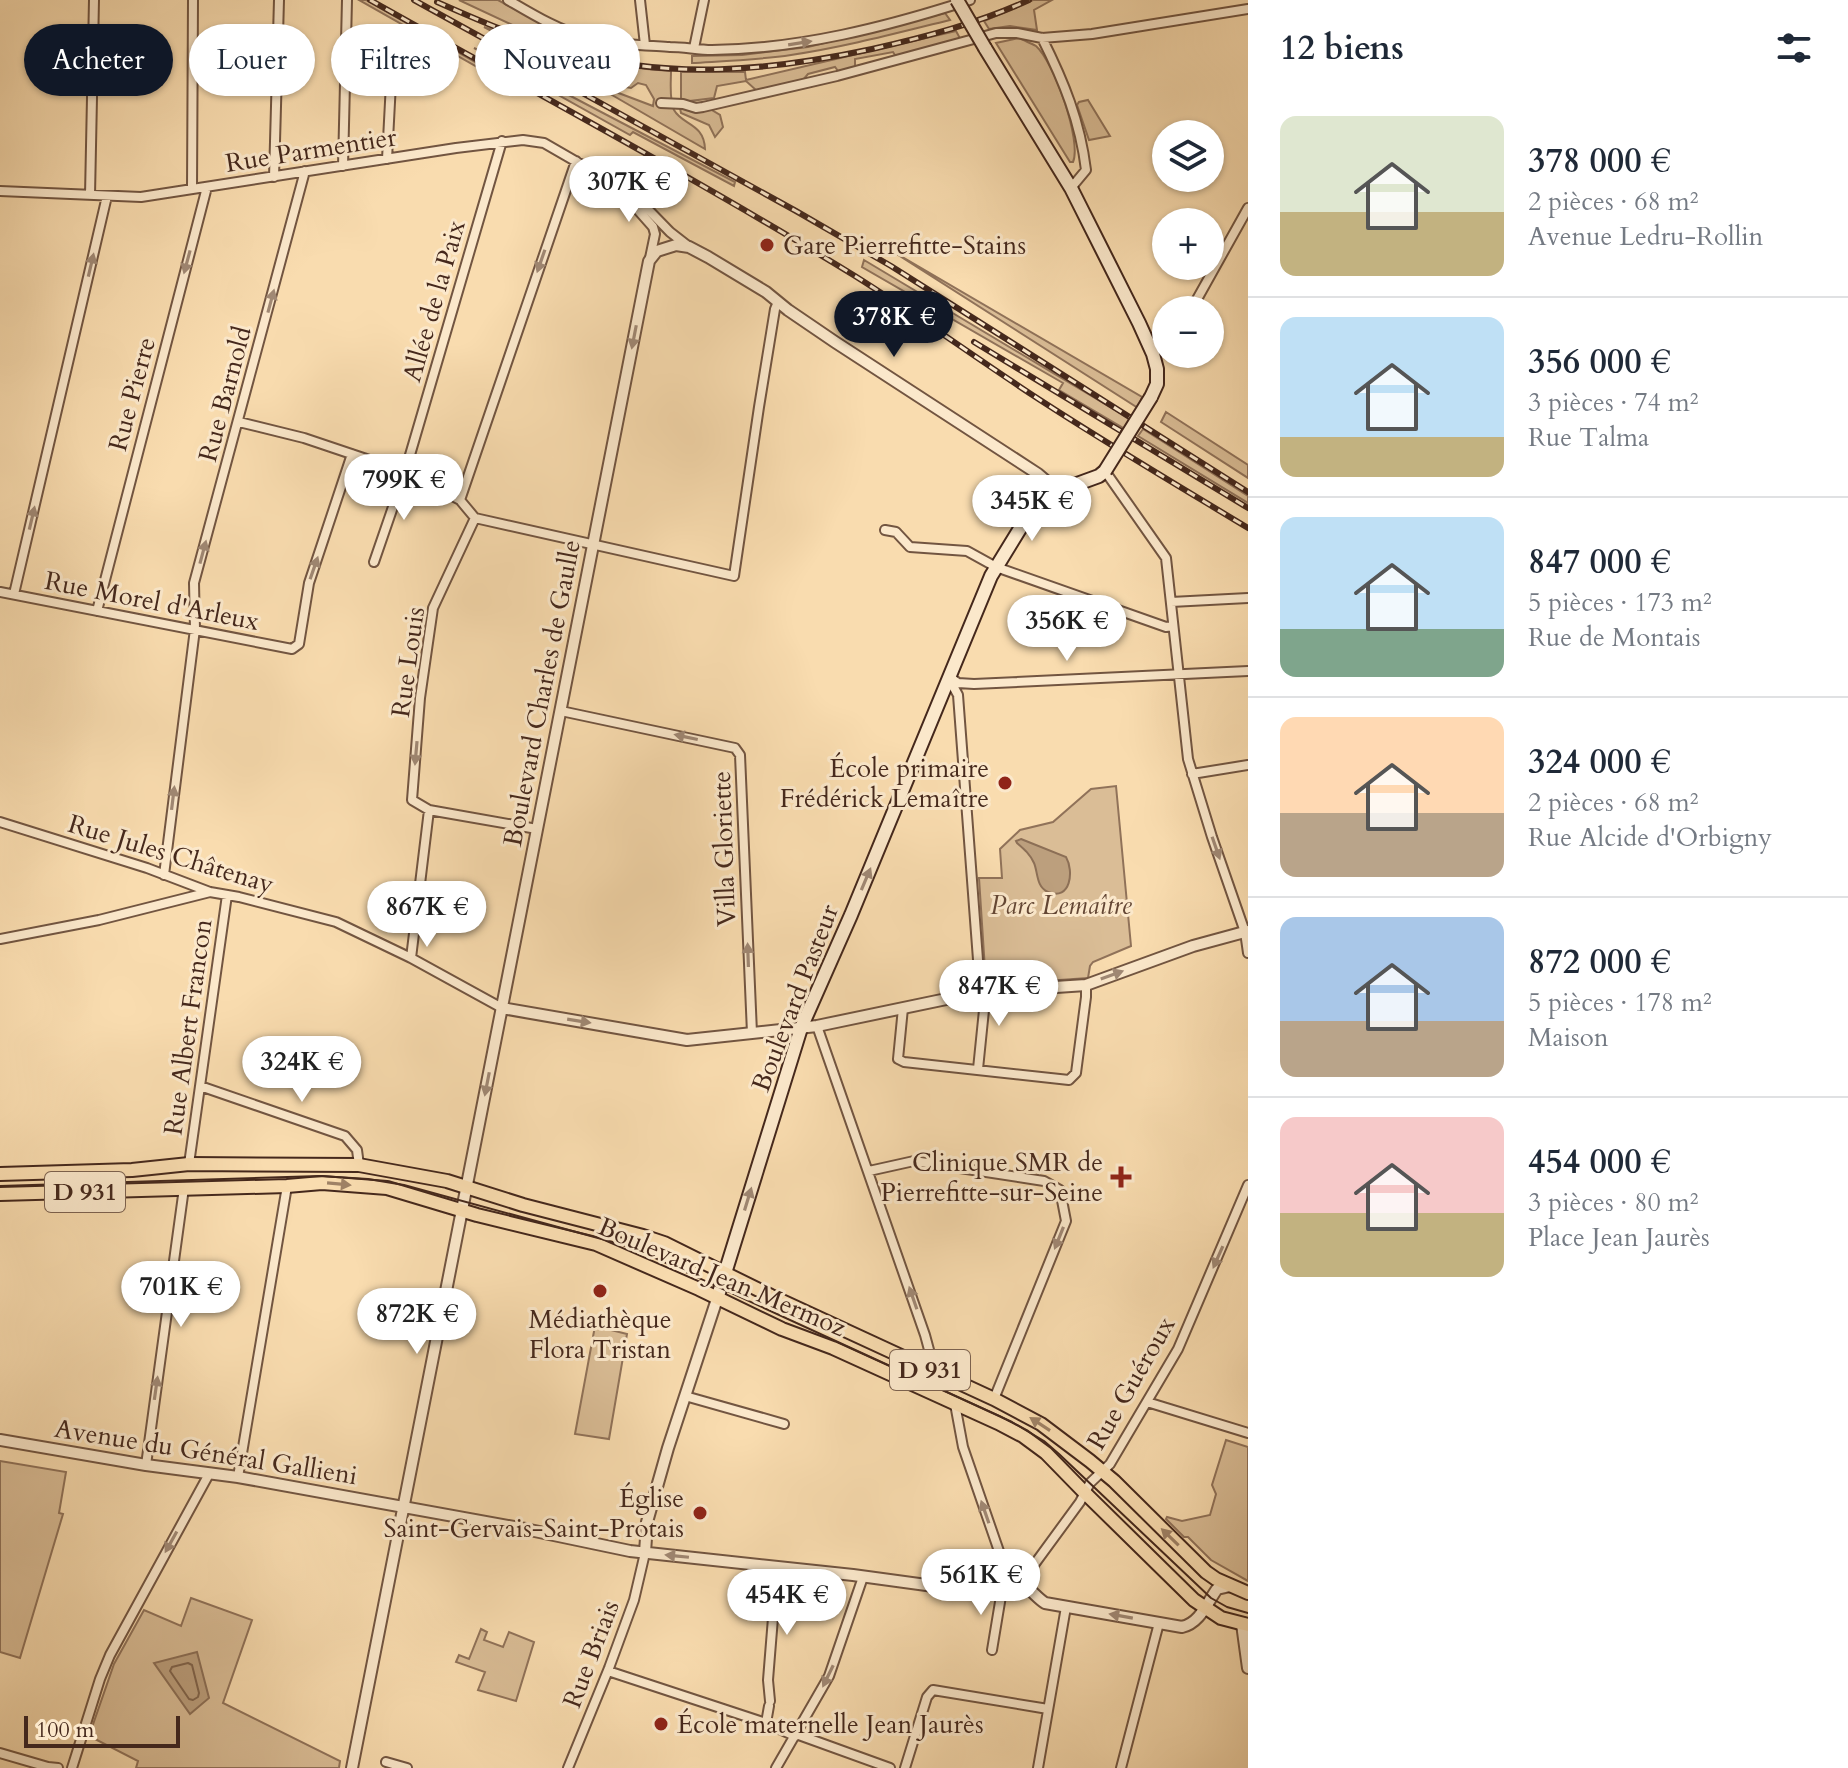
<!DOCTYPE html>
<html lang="fr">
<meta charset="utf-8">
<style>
:root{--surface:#fff;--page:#f6f6f7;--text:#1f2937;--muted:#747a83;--line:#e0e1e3;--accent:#111827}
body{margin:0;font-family:Cardo,serif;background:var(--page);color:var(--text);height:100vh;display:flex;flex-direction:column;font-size:30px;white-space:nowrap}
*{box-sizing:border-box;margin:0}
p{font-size:26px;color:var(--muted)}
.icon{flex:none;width:44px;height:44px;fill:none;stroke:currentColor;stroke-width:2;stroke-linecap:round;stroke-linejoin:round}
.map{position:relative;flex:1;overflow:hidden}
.drawer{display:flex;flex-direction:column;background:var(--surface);width:600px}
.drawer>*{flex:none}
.hud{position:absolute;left:24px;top:24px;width:760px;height:72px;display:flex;gap:16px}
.fabs{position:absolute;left:1152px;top:120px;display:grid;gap:16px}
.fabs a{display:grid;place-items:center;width:72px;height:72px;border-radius:50%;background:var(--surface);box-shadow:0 2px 6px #0004;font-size:40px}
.scale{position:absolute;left:24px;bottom:20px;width:156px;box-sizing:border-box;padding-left:8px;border:4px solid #45281c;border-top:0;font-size:22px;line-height:28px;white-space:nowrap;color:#45281c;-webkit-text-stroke:6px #fbe8cb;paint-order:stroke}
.price{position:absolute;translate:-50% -68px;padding:0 18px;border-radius:28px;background:#fff;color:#222;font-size:26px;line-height:52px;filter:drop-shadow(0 2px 4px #0008)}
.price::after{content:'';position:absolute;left:50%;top:48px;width:24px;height:18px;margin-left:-12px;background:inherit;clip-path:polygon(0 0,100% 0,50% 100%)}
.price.current{background:var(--accent);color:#fff}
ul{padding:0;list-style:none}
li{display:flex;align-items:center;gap:24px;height:200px;padding:0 32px}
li+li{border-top:2px solid var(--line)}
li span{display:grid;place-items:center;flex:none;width:224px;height:160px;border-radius:16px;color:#555}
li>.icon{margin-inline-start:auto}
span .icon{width:96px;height:96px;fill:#fffc;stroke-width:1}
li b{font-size:34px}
h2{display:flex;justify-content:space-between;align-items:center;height:96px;padding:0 32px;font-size:34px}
.tag{padding:0 28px;border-radius:36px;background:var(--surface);box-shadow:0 2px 6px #0004;font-size:28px;line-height:72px}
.tag.current{background:var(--accent);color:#fff}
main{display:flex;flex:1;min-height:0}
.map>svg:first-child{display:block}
.green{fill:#dabd96;stroke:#907259;stroke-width:2}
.water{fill:#bc9f7d;stroke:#8c6f56;stroke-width:2}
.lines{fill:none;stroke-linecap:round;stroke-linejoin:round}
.shore{stroke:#80644c;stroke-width:2}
.minor-casing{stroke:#725541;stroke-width:12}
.tertiary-casing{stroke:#725541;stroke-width:14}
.secondary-casing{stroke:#45281c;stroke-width:16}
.primary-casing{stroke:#45281c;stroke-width:16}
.minor{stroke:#fbe8cb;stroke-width:8}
.tertiary{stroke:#fbe8cb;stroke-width:10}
.secondary{stroke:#fbe8cb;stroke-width:12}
.primary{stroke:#f9dcaf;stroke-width:12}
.tram{stroke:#45281c;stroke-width:2}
.rail-casing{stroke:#45281c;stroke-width:6}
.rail{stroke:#fbe8cb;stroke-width:3;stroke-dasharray:9;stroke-linecap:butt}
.secondary-bridge-casing{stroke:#45281c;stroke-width:16;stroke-linecap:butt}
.secondary-bridge{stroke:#fbe8cb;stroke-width:12}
.oneway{fill:#a08874}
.oneway2{fill:#9f8266}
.poi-dot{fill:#8f2418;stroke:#fbe8cb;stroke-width:3}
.labels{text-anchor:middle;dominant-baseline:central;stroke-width:6;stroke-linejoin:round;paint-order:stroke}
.shield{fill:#fbe8cb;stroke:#7c6250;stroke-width:2}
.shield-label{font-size:24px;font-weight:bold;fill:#45281c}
.street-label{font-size:26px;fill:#45281c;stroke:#fbe8cb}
.poi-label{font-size:26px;fill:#45281c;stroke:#fbe8cb;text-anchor:end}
.park-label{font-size:26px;font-style:italic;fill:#634634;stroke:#fbe8cb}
</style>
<main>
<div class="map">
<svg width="1248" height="1768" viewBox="0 0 1248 1768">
<rect width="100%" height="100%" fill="#f9dcaf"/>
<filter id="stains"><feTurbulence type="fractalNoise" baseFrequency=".0025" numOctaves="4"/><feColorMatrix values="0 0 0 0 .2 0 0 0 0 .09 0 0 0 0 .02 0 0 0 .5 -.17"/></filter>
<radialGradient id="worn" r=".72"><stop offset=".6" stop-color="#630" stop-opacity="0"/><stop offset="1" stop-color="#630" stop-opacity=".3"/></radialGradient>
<path class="green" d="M359 0H366L514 84 502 81Z
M459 0H498L553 30 572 38 632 50V56L574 46 523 30Z
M1033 0H1052L1034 10 1037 30 1010 26 989 29 984 21Z
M945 13 950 20C897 33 845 47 791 55 758 60 725 61 692 63V56L742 55 808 47Z
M484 27C546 48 606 68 671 71 671 83 669 99 674 110 682 125 704 123 705 149L600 88V86L653 106 654 99 646 85 638 83 631 88 619 86 606 77 607 70 575 61 572 64 536 50 534 53Z
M956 31 962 42 897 58 893 52 855 59V68L838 71 835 67 808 74 803 80 757 91 746 81 717 86 714 98 681 102V72H745L746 80Z
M1019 38C1024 41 1031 43 1036 46 1054 62 1082 141 1073 162H1070L996 43Z
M474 48 563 92 735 182 734 186 633 132 630 135Z
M1088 100 1110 136 1089 140 1077 105 1079 102Z
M680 108 710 109 720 115 723 127 715 137 709 125 681 113Z
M892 251 1142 397 1138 408Z
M864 260 1130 419 1125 429 1059 390 1063 383 862 267Z
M1166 412 1248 465V478L1161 422Z
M1143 429 1248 496V503L1138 436Z
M1116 786 1131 946 1093 962 1090 966 1088 978 986 985 979 878H1002L1000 849 1020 830 1053 822 1091 789Z
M595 1326 627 1334 609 1439 575 1434Z
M1226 1440 1248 1447V1581L1211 1560 1188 1537H1184L1166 1519 1167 1517 1182 1521 1210 1515 1216 1494 1212 1485Z
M0 1461 66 1472 59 1513 63 1514 20 1658 0 1652Z
M191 1598 252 1620 223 1703 340 1761 339 1768H136L138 1761 89 1736 114 1664 144 1610 181 1626Z
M481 1629 487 1632 484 1640 503 1647 509 1632 534 1642 516 1701 478 1690 485 1672 456 1662 459 1655 469 1659Z"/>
<path class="water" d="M1021 839 1066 857C1074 871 1071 901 1048 892 1036 887 1038 872 1034 863 1030 854 1024 849 1017 843L1016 841Z
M197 1652 209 1698 190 1714 154 1663Z"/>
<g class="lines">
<path class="shore" d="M188 1663 192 1665 199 1693 198 1697 193 1700 189 1699 170 1671 172 1667Z"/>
<g class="minor-casing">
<path id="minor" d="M508 0C532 14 558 30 585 37 612 44 642 45 670 47 684 47 698 50 712 50 800 49 886 27 970 0
M640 0 645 45
M1042 38C1064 82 1080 121 1086 170L1071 188
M694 48 704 0
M661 103 683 104 696 108 703 107 837 76 996 33H1017L1042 38 1092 34 1248 9
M387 159 392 64
M343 166 347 0
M274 177 279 0
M192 189 193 0
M0 191 141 197 456 148 523 140 544 143 634 195 670 232 688 246
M622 192 653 227 655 234 650 258
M90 195 94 0
M1191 310 1248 208
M239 422 304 438 405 472 460 500 475 518 734 576 759 407 775 309 778 302
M1105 471 1166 558 1188 759 1212 837 1245 932 1248 953
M460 500 576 161
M475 518 433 608 420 698 412 800 429 810 537 829
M885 530 896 532 910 547 967 551 996 567 1166 627 1173 626
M374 562 405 472 502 141
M0 592 292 649 299 644 309 583 352 454
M14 594 107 196
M1171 602 1248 598
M97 611 207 187
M948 677 958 695 980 986 984 1010 978 1069
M951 678 958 683 974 684 1248 671
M561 711 735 748 740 755 752 1033
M1192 774 1248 765
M0 822 147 868 210 892 239 897 336 922 411 958 502 1008
M164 875 195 629 194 583 305 171
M0 939 99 920 210 892
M411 958 429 810
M903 1008 898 1059 904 1062 1069 1080 1076 1073 1086 997V985
M817 1026 925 1335 935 1372
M200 1086 345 1136 357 1150 359 1165
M189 1164 227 895
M869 1171 914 1161 1044 1181 1060 1190 1066 1221 994 1399
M685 1396 784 1424
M1147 1402 1248 1433
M955 1404 963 1447 1011 1586
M146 1465 184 1188
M238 1477 287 1186
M1020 1584 1080 1502 1090 1483 1110 1464 1178 1349 1248 1185
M992 1650 1002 1590
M608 1671 766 1723 795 1736
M770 1701 768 1680 777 1568
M766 1723 769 1706
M796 1734 890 1768
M0 1753 48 1767 58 1768
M386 1762 407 1768
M72 1768 100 1679 110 1655 209 1474
M568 1768 609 1668 634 1600 645 1553
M776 1768 829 1676 863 1577
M905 1768 927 1697 933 1690 1048 1709
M1038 1768 1066 1607
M1121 1768 1159 1623"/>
</g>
<g class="tertiary-casing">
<path id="tertiary" d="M502 1008 687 1040 817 1026 980 992 1086 985 1193 946 1248 931
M0 1440 146 1465 238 1477 525 1529 630 1551 853 1575 985 1593C988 1593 996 1592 999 1591 1007 1589 1015 1581 1024 1586 1032 1590 1037 1598 1045 1603L1182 1627C1200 1623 1207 1603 1217 1589L1230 1586
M645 1553 647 1522 668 1448 717 1299
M1242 1624 1248 1668
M352 1768 649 261 657 251 676 245 689 247 708 257 766 292 788 310 835 342 1038 474 1058 491"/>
</g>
<g class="secondary-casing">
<path id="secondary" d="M985 48 1071 188 1139 323 1153 354 1157 369V384L1151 397
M717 1299 801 1028 851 915 991 576 1021 527 1051 496 1058 491 1099 476 1105 471"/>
</g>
<g class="primary-casing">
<path id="primary" d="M0 1174 132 1170 189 1164 359 1165 447 1181 523 1205 643 1236 664 1243 771 1296 994 1399 1041 1424 1090 1461 1114 1481 1206 1572 1216 1579 1248 1593
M0 1194 287 1186 322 1183 387 1188 477 1215 596 1244 699 1289 782 1329 833 1348 998 1423 1023 1436 1046 1453 1085 1493 1194 1600 1221 1618 1248 1625"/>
</g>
<use href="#minor" class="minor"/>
<use href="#tertiary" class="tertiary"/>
<use href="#secondary" class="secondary"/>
<use href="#primary" class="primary"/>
<path class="tram" d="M0 1186 320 1176 368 1179 404 1185 620 1244 640 1251 1012 1422 1044 1441 1059 1454 1211 1598 1227 1607 1248 1613"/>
<g class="rail-casing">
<path id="rail" d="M370 0C532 91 697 179 855 276 917 315 976 358 1037 398 1106 443 1177 485 1248 528
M414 0 796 211 891 266 1248 492
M437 2C480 21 524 40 569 52 672 80 769 71 872 49 925 37 979 23 1029 0
M974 342 1248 508"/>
</g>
<use href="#rail" class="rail"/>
<g class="secondary-bridge-casing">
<path id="secondary-bridge" d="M957 0 985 48
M1105 471 1151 397"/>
</g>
<use href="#secondary-bridge" class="secondary-bridge"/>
</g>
<defs><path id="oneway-solid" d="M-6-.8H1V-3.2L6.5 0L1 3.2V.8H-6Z" transform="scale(2)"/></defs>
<g class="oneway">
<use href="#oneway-solid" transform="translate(800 43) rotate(-9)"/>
<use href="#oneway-solid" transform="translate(541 261) rotate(109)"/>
<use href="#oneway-solid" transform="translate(187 262) rotate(105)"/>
<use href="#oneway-solid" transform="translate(91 265) rotate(-77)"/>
<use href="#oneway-solid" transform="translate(271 301) rotate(-75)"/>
<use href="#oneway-solid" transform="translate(634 337) rotate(101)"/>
<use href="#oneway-solid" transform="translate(32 518) rotate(-77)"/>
<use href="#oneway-solid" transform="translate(203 552) rotate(-75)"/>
<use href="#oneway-solid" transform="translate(314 568) rotate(-71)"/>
<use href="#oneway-solid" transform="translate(686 737) rotate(-168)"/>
<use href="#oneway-solid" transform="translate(416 753) rotate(95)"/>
<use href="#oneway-solid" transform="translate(173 798) rotate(-83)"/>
<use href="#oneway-solid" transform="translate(1216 848) rotate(71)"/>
<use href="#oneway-solid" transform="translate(866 879) rotate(-67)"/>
<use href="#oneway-solid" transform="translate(748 955) rotate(-92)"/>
<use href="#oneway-solid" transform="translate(1112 975) rotate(-20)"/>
<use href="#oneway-solid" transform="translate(579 1021) rotate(9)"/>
<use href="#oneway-solid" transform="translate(487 1084) rotate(101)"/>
<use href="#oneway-solid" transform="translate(748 1199) rotate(-73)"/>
<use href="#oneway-solid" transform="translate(1059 1238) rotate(112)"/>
<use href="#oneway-solid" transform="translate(1218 1257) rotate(114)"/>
<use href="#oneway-solid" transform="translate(913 1298) rotate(-109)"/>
<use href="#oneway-solid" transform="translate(156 1388) rotate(-82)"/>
<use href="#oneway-solid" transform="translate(985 1512) rotate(-109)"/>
<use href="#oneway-solid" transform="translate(171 1542) rotate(119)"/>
<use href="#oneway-solid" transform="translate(677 1556) rotate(-174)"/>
<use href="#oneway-solid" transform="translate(1121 1616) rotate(-170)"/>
<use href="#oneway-solid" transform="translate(828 1676) rotate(116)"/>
</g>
<g class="oneway2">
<use href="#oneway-solid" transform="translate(339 1184) rotate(5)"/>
<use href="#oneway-solid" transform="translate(1040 1424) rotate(-147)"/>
<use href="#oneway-solid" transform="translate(1170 1537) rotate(-136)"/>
</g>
<g class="poi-dot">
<circle cx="767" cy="245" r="8"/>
<circle cx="1005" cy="783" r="8"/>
<path d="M1117 1165h8v8h8v8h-8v8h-8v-8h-8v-8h8z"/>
<circle cx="600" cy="1291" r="8"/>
<circle cx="700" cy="1513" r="8"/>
<circle cx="661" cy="1724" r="8"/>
</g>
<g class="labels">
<g class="shield">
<rect x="45" y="1172" width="80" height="40" rx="6"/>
<rect x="890" y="1350" width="80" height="40" rx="6"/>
</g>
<g class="shield-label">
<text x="85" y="1192">D 931</text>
<text x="930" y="1370">D 931</text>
</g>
<g class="street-label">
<text transform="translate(311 150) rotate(-9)">Rue Parmentier</text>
<text transform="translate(434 301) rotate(-74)">Allée de la Paix</text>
<text transform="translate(132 394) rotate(-75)">Rue Pierre</text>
<text transform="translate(225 394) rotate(-75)">Rue Barnold</text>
<text transform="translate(152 601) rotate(11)">Rue Morel d'Arleux</text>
<text transform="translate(408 662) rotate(-82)">Rue Louis</text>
<text transform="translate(542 693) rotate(-79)">Boulevard Charles de Gaulle</text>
<text transform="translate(724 849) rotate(-92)">Villa Gloriette</text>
<text transform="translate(171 854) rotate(17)">Rue Jules Châtenay</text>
<text transform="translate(795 998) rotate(-69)">Boulevard Pasteur</text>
<text transform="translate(188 1027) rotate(-82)">Rue Albert Francon</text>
<text transform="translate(722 1277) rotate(23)">Boulevard Jean Mermoz</text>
<text transform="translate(1131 1383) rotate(-60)">Rue Guéroux</text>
<text transform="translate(206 1452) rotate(9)">Avenue du Général Gallieni</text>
<text transform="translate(591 1654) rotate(-69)">Rue Briais</text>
</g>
<g class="poi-label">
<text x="783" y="245" text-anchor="start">Gare Pierrefitte-Stains</text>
<text x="989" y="768">École primaire<tspan x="989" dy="30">Frédérick Lemaître</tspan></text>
<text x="1103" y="1162">Clinique SMR de<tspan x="1103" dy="30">Pierrefitte-sur-Seine</tspan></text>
<text x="600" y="1319" text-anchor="middle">Médiathèque<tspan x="600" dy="30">Flora Tristan</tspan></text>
<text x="684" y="1498">Église<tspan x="684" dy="30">Saint-Gervais-Saint-Protais</tspan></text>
<text x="677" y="1724" text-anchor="start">École maternelle Jean Jaurès</text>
</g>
<g class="park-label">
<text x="1061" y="905">Parc Lemaître</text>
</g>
</g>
<rect width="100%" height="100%" filter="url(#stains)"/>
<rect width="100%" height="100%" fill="url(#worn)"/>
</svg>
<div class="fabs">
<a><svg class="icon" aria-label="layers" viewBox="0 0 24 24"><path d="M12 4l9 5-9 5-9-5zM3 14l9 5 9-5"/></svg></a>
<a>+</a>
<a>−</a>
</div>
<div class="scale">100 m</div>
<b class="price" style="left:629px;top:224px">307K €</b>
<b class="price current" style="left:894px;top:359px">378K €</b>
<b class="price" style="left:404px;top:522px">799K €</b>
<b class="price" style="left:1032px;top:543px">345K €</b>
<b class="price" style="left:1067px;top:663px">356K €</b>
<b class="price" style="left:427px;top:949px">867K €</b>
<b class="price" style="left:999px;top:1028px">847K €</b>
<b class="price" style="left:302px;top:1104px">324K €</b>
<b class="price" style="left:181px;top:1329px">701K €</b>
<b class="price" style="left:417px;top:1356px">872K €</b>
<b class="price" style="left:981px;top:1617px">561K €</b>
<b class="price" style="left:787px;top:1637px">454K €</b>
<div class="hud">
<a class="tag current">Acheter</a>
<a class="tag">Louer</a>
<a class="tag">Filtres</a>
<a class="tag">Nouveau</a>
</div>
</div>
<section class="drawer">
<h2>12 biens<svg class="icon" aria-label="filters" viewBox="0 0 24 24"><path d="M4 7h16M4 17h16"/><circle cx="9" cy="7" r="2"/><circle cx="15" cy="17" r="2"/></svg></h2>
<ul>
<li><span style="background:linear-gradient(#dfe7d0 60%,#c2b280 0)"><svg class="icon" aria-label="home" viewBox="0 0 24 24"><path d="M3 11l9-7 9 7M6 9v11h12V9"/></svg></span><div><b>378 000 €</b><p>2 pièces · 68 m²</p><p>Avenue Ledru-Rollin</p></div></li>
<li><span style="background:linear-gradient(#bfe0f5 75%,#c2b280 0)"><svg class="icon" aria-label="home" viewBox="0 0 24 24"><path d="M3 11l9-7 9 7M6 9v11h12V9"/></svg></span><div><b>356 000 €</b><p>3 pièces · 74 m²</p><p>Rue Talma</p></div></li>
<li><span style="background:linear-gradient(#bfe0f5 70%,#7fa58c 0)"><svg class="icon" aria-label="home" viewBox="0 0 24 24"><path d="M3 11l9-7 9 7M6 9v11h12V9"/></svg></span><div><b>847 000 €</b><p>5 pièces · 173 m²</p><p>Rue de Montais</p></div></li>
<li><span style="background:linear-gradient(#ffd9b3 60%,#b9a48a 0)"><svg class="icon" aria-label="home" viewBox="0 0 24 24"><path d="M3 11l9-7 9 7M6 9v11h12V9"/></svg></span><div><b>324 000 €</b><p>2 pièces · 68 m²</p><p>Rue Alcide d'Orbigny</p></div></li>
<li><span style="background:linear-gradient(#a9c7e8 65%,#b9a48a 0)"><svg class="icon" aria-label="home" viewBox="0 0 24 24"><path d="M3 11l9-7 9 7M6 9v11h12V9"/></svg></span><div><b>872 000 €</b><p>5 pièces · 178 m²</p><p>Maison</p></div></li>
<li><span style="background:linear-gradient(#f6c9c9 60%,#c2b280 0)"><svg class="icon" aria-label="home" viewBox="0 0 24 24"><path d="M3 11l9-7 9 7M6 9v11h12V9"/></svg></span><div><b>454 000 €</b><p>3 pièces · 80 m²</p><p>Place Jean Jaurès</p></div></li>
</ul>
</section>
</main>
